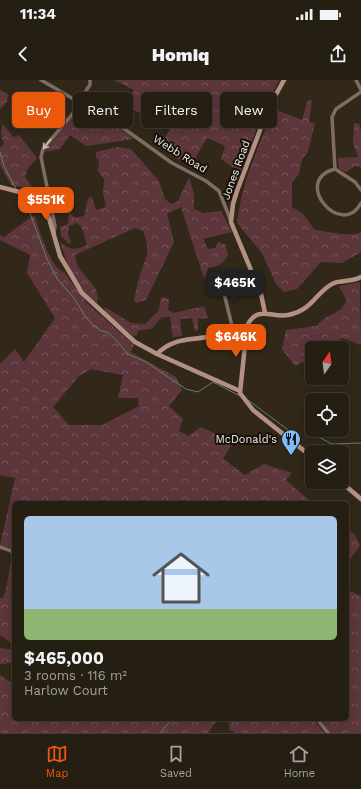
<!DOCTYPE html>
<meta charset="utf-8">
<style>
:root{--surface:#251e13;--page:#312b21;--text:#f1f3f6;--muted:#a3a2a0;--line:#423c33;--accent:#ea580c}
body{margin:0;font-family:"Work Sans",sans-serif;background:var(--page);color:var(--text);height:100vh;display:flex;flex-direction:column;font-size:15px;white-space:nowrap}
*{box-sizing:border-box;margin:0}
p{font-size:13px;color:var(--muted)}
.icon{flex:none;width:22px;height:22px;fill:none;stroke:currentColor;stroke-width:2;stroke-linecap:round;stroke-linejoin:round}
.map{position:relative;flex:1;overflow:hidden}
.details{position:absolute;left:12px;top:421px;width:337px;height:220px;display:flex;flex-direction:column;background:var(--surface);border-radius:6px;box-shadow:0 2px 10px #0003,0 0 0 1px var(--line)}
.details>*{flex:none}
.guide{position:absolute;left:12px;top:12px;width:337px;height:36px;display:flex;gap:8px}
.needle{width:26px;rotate:14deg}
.tools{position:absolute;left:305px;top:261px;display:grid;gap:8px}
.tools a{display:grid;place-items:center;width:44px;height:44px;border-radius:6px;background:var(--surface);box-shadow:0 2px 10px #0003,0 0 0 1px var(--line);font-size:20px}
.price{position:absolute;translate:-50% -34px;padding:0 9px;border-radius:8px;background:var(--accent);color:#fff;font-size:13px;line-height:26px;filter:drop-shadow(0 1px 2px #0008)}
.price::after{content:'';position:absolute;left:50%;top:24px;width:12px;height:9px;margin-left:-6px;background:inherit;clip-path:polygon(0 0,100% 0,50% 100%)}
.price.on{background:#222;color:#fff}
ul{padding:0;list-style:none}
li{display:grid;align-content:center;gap:8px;height:212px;padding:0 12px}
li+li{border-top:1px solid var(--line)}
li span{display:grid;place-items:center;height:124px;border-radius:6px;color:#555}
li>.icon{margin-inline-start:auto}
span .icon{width:72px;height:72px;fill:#fffc;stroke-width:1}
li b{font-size:17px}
.pill{padding:0 14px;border-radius:6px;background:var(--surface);box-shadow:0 2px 10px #0003,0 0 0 1px var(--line);font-size:14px;line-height:36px}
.pill.on{background:var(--accent);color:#fff}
.status{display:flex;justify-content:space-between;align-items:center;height:28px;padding:0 20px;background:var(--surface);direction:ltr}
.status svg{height:11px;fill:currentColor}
header{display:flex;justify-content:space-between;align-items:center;height:52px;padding:0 12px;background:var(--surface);font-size:18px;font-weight:800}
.tab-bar{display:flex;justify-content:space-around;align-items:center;height:56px;border-top:1px solid var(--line);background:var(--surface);font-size:11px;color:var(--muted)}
.tab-bar a{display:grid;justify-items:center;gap:2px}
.tab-bar .on{color:var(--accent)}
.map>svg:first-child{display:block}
.forest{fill:url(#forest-crowns);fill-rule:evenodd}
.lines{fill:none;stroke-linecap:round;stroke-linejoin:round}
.stream{stroke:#5f8462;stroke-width:1}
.street{stroke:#816c63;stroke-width:3.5}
.secondary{stroke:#b29183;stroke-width:4.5}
.oneway{stroke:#cabfb6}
.labels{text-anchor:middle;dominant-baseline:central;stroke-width:4;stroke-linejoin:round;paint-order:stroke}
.street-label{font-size:11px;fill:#f2ece2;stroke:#15110b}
.poi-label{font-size:11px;fill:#f2ece2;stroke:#15110b;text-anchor:end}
</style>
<div class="status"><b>11:34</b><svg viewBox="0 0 49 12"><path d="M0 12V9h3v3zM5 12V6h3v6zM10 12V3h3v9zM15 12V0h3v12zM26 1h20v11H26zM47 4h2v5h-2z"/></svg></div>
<header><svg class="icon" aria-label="back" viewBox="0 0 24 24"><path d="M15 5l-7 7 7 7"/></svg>Homiq<svg class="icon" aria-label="share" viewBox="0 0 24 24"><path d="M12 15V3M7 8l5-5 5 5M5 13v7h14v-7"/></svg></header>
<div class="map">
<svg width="361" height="653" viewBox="0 0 361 653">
<defs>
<pattern id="forest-crowns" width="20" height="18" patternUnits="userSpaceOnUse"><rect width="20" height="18" fill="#5d363c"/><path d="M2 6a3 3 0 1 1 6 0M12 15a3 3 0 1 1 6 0" fill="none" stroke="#755358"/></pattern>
</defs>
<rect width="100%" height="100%" fill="#312819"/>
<path class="forest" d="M114 0H279L264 30 240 92 221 79 225 66 207 58 191 85 175 78 160 67 170 49 127 26 134 10Z
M0 10 8 14 7 22 0 29Z
M21 19 29 21 17 45C12 36 12 26 21 19Z
M308 20H312L309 42 315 43 308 72 302 79 299 94 292 103V127L303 134 315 150C326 151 352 158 361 152V172L342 183 321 182 297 209 284 212 276 204 262 173 237 143C242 101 258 68 274 29L302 40Z
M81 27 117 47 134 59 86 66 70 55 60 69 44 72Z
M354 43 359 44 361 51V87L355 86 346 92 339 89 338 78 358 77 353 63Z
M3 44 13 57 19 55 37 78 28 88 25 97 38 115 27 109 11 105 0 85V68L4 63C1 57 0 50 3 44Z
M118 67 131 69 159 101 165 119 171 124 178 121 189 97 194 114V129L203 133 221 131 232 152 203 159 208 169 215 168 218 162 225 164 228 175C223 184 219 186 208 188L207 192 211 212 209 214 181 127 167 134 174 162 146 220 136 223 134 220C136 212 137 205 139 198 145 177 152 174 143 151L135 148 75 175C76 179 76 184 79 188 87 201 101 206 97 223 77 208 67 185 60 162 70 170 75 171 87 165L82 148 77 143 69 146 68 155 71 162 69 164 61 156 60 147 68 144 69 132 75 138 84 136 88 118 92 117 96 130 106 127 103 113 104 99 98 91 99 81 96 77V72Z
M34 135C40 149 49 187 64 192L87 223 134 265 131 272 176 297 182 310 169 326 183 339 179 351 188 356 201 347 233 362 223 379 245 395 264 384 292 393 286 400 312 423H14V469L0 465 15 398 0 395V284L15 269 24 282 55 238 27 193 30 175 0 160V155L4 157ZM91 289 123 295 118 318H138L139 326 102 345H69L53 327 79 296Z
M360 202 361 265 342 258 332 264 329 268H312V278L295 286 282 269 286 250 316 246 325 238 340 230 347 221 339 206Z
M161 217 169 219 168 230 173 233 204 226 208 238 198 239V250L195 251 192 238 180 239 182 256 173 257 170 237H162L151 249 138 251 137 255 133 256 104 232 105 227 131 243 145 244 159 230Z
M347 448 355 455 360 466 347 483Z
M13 474 14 504 10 518 14 524V565L0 555V518H3C9 504 8 488 13 474Z
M347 506 350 511 361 516V653H330L320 639H347Z
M0 568 14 570V583L0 584Z
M0 595 10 602 14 603V639H212L216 642 208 653H0Z
M228 639H313L324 653H236L230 650Z"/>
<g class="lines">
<path class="stream" d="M0 72 4 86 16 109
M19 113 28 128 47 179 58 200 74 218 85 236 93 245 101 251 107 252 116 260 128 274 146 282 186 309 198 312 213 302 240 316
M248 320 295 355
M306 354H313L332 364 361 363
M160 653 172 639"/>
<path class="street" d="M41 0 123 48 172 83 206 101 219 111 231 141
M356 0 361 10
M78 22 90 5V0
M335 89 332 37 336 29 361 12
M361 110 355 102 335 89C291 100 341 160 361 123
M54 153 55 146 41 77 43 69 81 24
M221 201 233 250
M0 467 14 472
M317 639 328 653"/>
<path class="secondary" d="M0 107 27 114 39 122 49 138 60 176 82 213 135 262 157 274 240 311
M265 233 261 214 231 142 233 124 237 111 268 29 284 0
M247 246 240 313 253 330 312 377
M157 274C173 257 191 261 211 256 223 254 235 250 247 246 257 225 271 238 288 235 314 230 316 211 334 203 342 200 353 202 361 197
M341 402 361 419"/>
</g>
<defs><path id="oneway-shaft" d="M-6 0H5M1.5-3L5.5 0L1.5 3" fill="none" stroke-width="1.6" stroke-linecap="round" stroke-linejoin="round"/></defs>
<use class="oneway" href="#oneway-shaft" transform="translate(47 64) rotate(128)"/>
<defs>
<g id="restaurant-pin" transform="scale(1)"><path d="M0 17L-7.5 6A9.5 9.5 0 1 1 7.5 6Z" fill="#7fbdfa" stroke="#15110b"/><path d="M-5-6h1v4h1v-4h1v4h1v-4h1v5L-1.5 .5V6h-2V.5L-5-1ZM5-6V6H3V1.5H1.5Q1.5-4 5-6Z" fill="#111"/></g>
</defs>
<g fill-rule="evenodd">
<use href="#restaurant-pin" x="291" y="359"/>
</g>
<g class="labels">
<g class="street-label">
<text transform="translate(180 74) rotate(32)">Webb Road</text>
<text transform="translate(236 90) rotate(-70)">Jones Road</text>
</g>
<g class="poi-label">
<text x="277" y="359">McDonald's</text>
</g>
</g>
</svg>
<div class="tools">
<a><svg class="needle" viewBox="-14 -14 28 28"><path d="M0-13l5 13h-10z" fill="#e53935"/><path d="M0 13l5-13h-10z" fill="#a3a2a0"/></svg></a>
<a><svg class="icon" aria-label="locate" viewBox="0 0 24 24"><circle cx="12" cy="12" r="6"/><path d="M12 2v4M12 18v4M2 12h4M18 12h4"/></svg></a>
<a><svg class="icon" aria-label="layers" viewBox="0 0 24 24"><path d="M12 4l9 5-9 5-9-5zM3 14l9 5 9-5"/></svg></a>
</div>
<b class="price" style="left:46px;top:141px">$551K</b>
<b class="price on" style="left:235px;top:224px">$465K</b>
<b class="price" style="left:236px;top:278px">$646K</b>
<div class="guide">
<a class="pill on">Buy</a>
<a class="pill">Rent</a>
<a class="pill">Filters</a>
<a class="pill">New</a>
</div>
<section class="details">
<ul>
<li><span style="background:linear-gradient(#a9c7e8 75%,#8fb573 0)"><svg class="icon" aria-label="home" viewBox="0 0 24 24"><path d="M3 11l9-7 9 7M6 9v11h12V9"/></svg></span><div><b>$465,000</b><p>3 rooms · 116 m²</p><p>Harlow Court</p></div></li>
</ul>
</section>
</div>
<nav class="tab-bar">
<a class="on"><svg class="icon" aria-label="map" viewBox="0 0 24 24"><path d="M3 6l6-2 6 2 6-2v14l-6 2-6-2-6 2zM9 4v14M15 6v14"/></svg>Map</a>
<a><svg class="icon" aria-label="saved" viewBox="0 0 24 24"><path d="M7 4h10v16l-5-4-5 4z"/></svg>Saved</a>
<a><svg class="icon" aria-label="home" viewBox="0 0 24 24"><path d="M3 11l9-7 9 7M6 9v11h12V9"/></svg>Home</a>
</nav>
